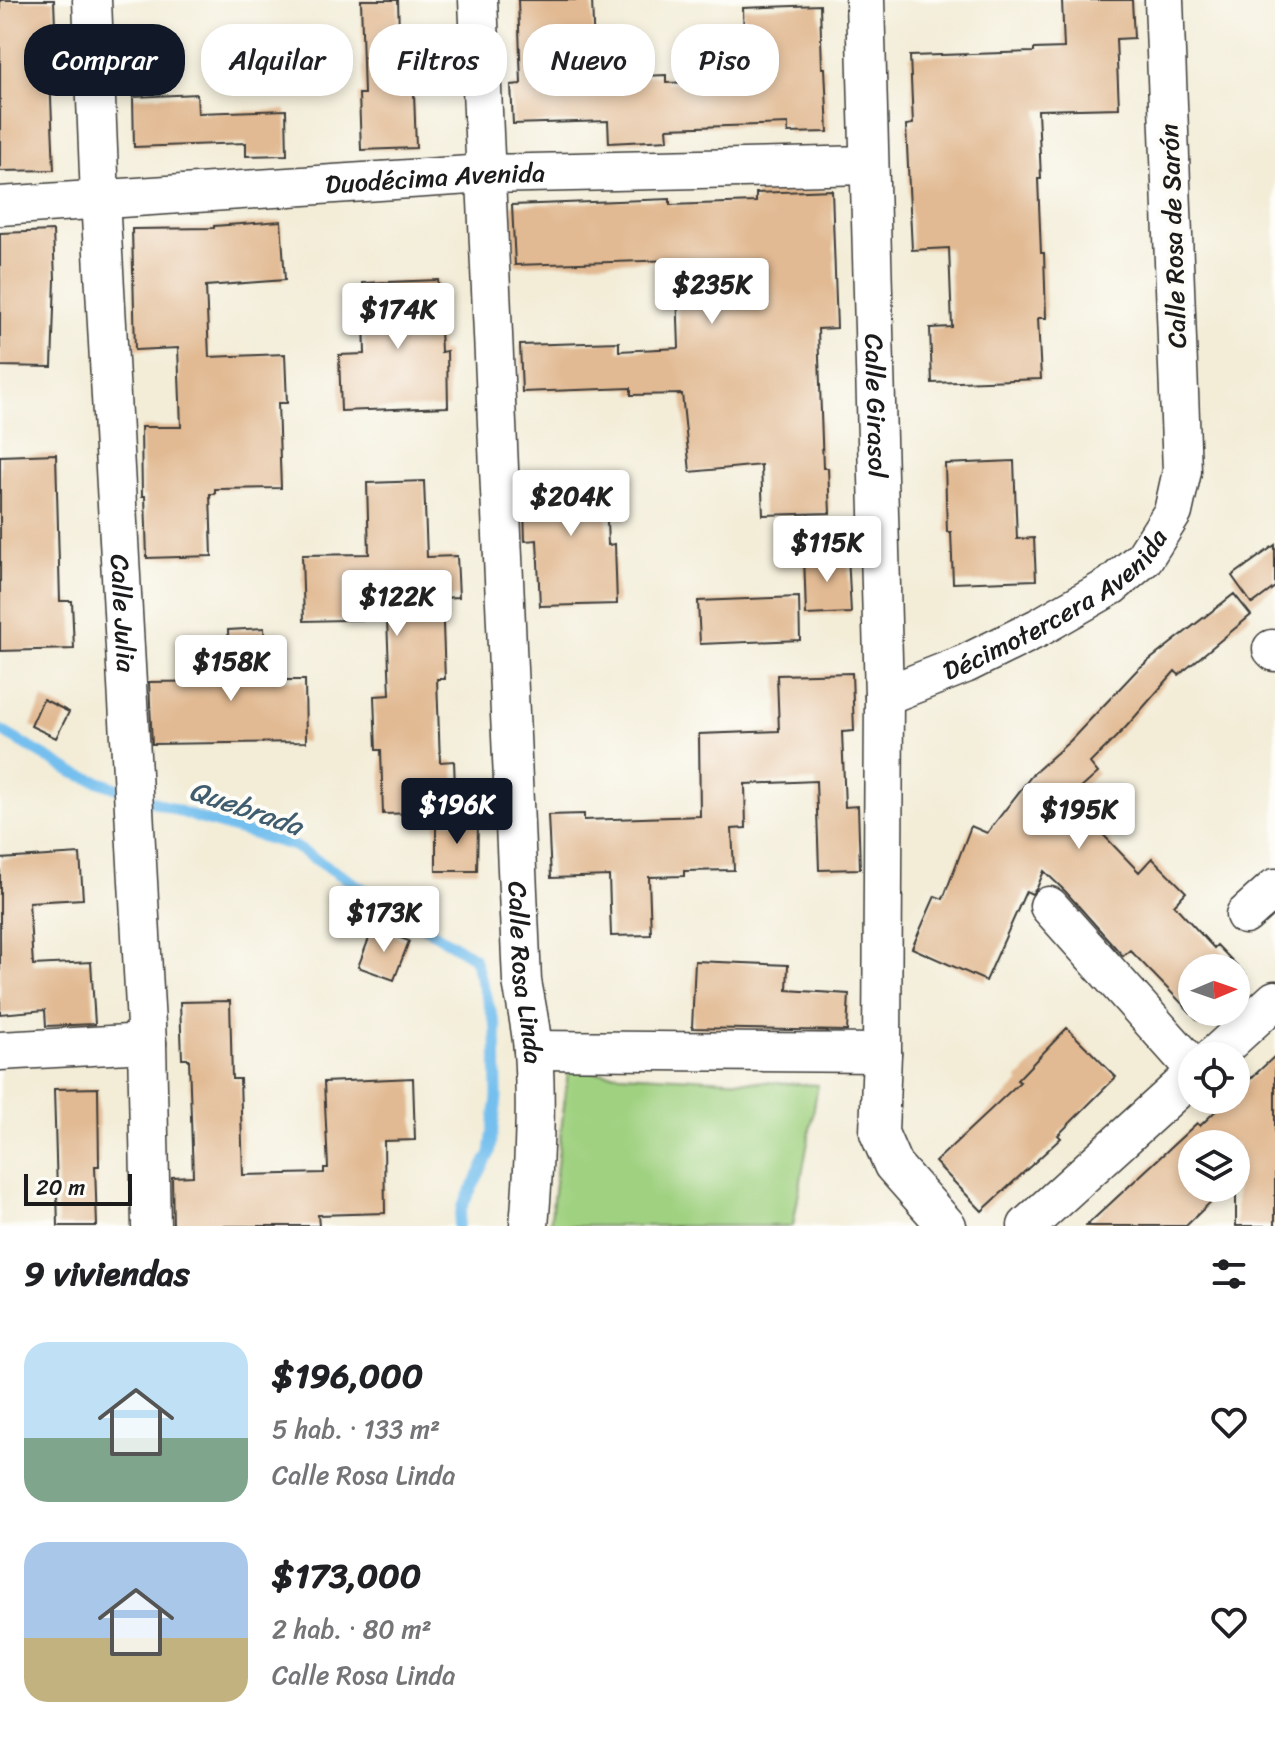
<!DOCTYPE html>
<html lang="es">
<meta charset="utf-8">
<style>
:root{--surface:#fff;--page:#f2f2f2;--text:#202124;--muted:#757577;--accent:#111827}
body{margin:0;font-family:Sriracha,sans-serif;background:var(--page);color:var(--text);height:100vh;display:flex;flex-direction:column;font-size:30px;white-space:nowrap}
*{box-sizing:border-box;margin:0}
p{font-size:26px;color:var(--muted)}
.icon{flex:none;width:44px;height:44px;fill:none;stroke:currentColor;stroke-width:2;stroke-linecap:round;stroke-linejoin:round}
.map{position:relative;height:1226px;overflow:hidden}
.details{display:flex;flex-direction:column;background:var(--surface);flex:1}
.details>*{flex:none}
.top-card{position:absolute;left:24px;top:24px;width:800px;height:72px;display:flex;gap:16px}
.needle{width:52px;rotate:88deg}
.tools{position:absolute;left:1178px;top:954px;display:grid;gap:16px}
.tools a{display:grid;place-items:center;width:72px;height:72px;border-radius:50%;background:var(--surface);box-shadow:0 4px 12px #0003;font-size:40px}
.scale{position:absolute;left:24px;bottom:20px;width:108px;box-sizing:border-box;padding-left:8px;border:4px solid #1c1c1c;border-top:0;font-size:22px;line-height:28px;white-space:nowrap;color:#1c1c1c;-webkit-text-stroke:6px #fdfcf7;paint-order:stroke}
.price{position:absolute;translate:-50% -68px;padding:0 18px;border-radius:8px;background:#fff;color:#222;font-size:26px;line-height:52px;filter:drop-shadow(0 2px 4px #0008)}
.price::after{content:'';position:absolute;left:50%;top:48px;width:24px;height:18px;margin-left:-12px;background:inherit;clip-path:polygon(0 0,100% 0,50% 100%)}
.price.on{background:var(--accent);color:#fff}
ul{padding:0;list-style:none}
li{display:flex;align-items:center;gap:24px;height:200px;padding:0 24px}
li span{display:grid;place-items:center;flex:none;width:224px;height:160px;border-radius:24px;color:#555}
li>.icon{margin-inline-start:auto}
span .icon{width:96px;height:96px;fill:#fffc;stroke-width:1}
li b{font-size:34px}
h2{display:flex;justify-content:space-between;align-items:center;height:96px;padding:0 24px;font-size:34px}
.tag{padding:0 28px;border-radius:32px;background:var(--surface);box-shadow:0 4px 12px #0003;font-size:28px;line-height:72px}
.tag.on{background:var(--accent);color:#fff}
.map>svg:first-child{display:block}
.green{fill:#a0d181;stroke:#5e764e;stroke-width:2}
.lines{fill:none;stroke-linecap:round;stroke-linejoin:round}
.stream{stroke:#75bfee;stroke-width:11}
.building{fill:#e1b992}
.street-casing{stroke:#3c3b38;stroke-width:41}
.street{stroke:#fff;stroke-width:38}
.labels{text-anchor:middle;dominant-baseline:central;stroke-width:8;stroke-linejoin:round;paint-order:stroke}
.street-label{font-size:26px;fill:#1c1c1c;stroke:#fdfcf7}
.water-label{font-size:28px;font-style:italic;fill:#405d70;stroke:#fdfcf7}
</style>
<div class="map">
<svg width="1275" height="1226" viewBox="0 0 1275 1226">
<rect width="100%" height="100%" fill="#fdfcf7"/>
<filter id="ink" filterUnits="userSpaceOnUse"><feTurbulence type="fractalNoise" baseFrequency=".0125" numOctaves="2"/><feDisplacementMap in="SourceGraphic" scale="16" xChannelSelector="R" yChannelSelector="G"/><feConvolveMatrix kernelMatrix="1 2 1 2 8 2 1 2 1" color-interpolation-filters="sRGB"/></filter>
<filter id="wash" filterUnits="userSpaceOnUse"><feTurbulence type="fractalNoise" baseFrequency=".006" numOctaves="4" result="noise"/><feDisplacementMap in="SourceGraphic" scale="32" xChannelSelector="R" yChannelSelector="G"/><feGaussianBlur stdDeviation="1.8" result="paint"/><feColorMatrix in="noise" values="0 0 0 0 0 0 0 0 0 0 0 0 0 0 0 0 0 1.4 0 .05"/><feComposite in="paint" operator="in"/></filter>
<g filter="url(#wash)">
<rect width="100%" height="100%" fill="#f3edd8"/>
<path class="green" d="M568 1071 818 1085 793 1226H550Z"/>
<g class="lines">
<path class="stream" d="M0 730 74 773 125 791
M141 797 198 818 294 846 474 958 496 1027 497 1097 490 1153 462 1207 458 1226"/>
</g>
<g id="blocks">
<path class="building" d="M0 0H54L55 26 48 27 54 170 0 171Z
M361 0H398L401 93H414L416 148 361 150 359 94H364Z
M518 0H592L595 78 666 75V83L745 80 743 8 820 5 822 68H825L828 132 788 133V124L667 128 668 140 609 143 608 121 513 124 511 85 521 84Z
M1062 0H1132L1134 38 1116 39 1119 108 1038 110 1041 179H1038L1041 253H1044L1046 318H1038L1041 379 932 383 930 328 952 327 949 248 912 250 906 125 913 124 910 56 1034 52V49L1064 48Z
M197 94 198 113 286 110 287 155 246 156V143L134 147 133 97Z
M832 190 837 328 818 329 823 468H828L830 513 763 515 761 465 690 472 682 394 631 395V388L522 392 520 345 619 342V351L679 348 676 260 515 265 512 205 670 199V205L756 202V193Z
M281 221 285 280 206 286 209 357 285 354 287 403H278L281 488 215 489V494H210L212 556 147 558 145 496H142L141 427H181L178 348 135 350 132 229 214 228V226Z
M53 231 55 279 52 367 0 366V233Z
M438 280 441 352 447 351 448 407 341 411 339 355 365 354 363 283Z
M56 454 60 601H72L74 649 0 651V456Z
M1014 461 1017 539 1034 538 1036 580 953 583 951 532H947L945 464Z
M605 472 608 545 615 544 617 604 540 606 537 540 525 541 523 475Z
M424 481 427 557 457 556 459 597 442 598 445 679H437L440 762 454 761 456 812 383 814 381 750H376L374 696 390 695 387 619 304 621 302 555 369 554 367 483Z
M1275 545V587L1252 604 1232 576Z
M848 554 851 613 806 615 804 555Z
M1234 594 1251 615 1179 675 1175 671 1126 727 1090 763 1098 773 1069 799 1139 872 1152 858 1186 892 1174 905 1214 948 1217 945 1246 975 1236 984V968H1192V1012H1207L1198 1020 1130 950 1123 956 1065 891 1044 871 1037 888 1032 894 1026 891 986 981 912 948 935 896 943 899 971 826 987 833 1033 774 1070 741 1138 669Z
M799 597 800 640 700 644 698 601Z
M264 628 266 680H305L306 742 152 744 149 682 230 681 228 630Z
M852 673 854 731 842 732 845 807 858 806 860 869 819 870 816 781 745 784 746 828 732 829 734 870 684 871V876L649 877 651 935 611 936 609 876 551 878 548 815 584 814V820L700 816 699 734 779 731 777 675Z
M43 699 69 712 56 738 31 726Z
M436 822H478L477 871H436Z
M80 854 83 899 29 902 33 965 91 962 95 1024 46 1026 45 1010 0 1014V859Z
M373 928 409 941 394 980 358 967Z
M695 961 788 965 787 990 849 994 847 1031 692 1028Z
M230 1001 232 1079H240L243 1175 324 1173V1168H328L324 1082 413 1078 415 1140 384 1141 385 1213 318 1215 319 1226H173L172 1177 193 1176 189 1059H182L180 1002Z
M1067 1028 1116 1077 1058 1135 1061 1138 982 1211 935 1162 1020 1082 1017 1080Z
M1275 1056V1226H1236V1144H1192V1188H1225L1186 1226H1086L1197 1123 1200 1126 1227 1100H1236V1092Z
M98 1088 99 1166H95L97 1226H58L54 1089Z"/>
</g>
</g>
<g filter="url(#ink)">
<use href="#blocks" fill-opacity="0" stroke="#3c3b38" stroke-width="2"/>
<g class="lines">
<g class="street-casing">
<g id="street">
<path id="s1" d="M92 0 100 199 147 1043 151 1226"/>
<path id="s2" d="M478 0 522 981C526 1004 531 1027 533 1050 537 1108 534 1168 529 1226"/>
<path id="s3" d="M865 0 884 696 882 1053 879 1133 893 1165 947 1226"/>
<path id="s4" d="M0 206 485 174 869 165"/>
<path d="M1272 649 1275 652"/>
<path id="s5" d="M884 696 965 664 1038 628 1111 586 1144 558 1173 512 1182 471 1164 0"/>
<path d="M1049 906 1192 1066"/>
<path d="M1245 915 1275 888"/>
<path d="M533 1050 882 1053"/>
<path d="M0 1051 147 1043"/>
<path d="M1214 1056 1275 1000"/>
<path d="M1027 1226 1192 1076"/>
</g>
</g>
<use href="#street" class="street"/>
</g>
</g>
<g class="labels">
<g class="street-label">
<text stroke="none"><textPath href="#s4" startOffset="436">Duodécima Avenida</textPath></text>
<text transform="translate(1173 236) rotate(-92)">Calle Rosa de Sarón</text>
<text stroke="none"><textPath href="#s3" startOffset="406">Calle Girasol</textPath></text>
<text stroke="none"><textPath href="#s5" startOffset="196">Décimotercera Avenida</textPath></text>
<text stroke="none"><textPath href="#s1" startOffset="614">Calle Julia</textPath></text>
<text stroke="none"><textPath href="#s2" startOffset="974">Calle Rosa Linda</textPath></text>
</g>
<g class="water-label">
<text transform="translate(246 808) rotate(19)">Quebrada</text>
</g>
</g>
</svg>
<div class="tools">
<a><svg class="needle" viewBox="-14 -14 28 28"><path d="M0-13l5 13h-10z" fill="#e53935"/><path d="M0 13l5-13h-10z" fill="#757577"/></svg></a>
<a><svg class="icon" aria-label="locate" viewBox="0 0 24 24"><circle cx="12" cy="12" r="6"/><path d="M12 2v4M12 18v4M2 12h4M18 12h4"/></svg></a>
<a><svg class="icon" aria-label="layers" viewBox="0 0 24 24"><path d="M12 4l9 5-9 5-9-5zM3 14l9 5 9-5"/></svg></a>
</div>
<div class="scale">20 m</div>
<b class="price" style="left:712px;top:326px">$235K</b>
<b class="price" style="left:398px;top:351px">$174K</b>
<b class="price" style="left:571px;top:538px">$204K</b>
<b class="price" style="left:827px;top:584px">$115K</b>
<b class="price" style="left:397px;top:638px">$122K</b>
<b class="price" style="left:231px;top:703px">$158K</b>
<b class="price on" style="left:457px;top:846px">$196K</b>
<b class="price" style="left:1079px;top:851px">$195K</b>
<b class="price" style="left:384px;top:954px">$173K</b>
<div class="top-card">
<a class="tag on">Comprar</a>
<a class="tag">Alquilar</a>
<a class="tag">Filtros</a>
<a class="tag">Nuevo</a>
<a class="tag">Piso</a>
</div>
</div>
<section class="details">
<h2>9 viviendas<svg class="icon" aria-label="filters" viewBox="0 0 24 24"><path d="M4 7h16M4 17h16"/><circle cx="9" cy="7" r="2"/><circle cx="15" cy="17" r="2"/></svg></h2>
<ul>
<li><span style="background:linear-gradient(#bfe0f5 60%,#7fa58c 0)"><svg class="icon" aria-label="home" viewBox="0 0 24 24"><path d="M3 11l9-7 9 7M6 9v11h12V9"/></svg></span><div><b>$196,000</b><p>5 hab. · 133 m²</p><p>Calle Rosa Linda</p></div><svg class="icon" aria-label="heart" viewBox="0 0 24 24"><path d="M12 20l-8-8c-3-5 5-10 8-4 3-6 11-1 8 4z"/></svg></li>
<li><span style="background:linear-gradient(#a9c7e8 60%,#c2b280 0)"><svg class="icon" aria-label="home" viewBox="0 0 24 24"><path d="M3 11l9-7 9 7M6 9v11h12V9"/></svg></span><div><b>$173,000</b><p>2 hab. · 80 m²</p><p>Calle Rosa Linda</p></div><svg class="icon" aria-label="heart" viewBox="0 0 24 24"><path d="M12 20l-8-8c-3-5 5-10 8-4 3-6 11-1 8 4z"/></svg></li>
</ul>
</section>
